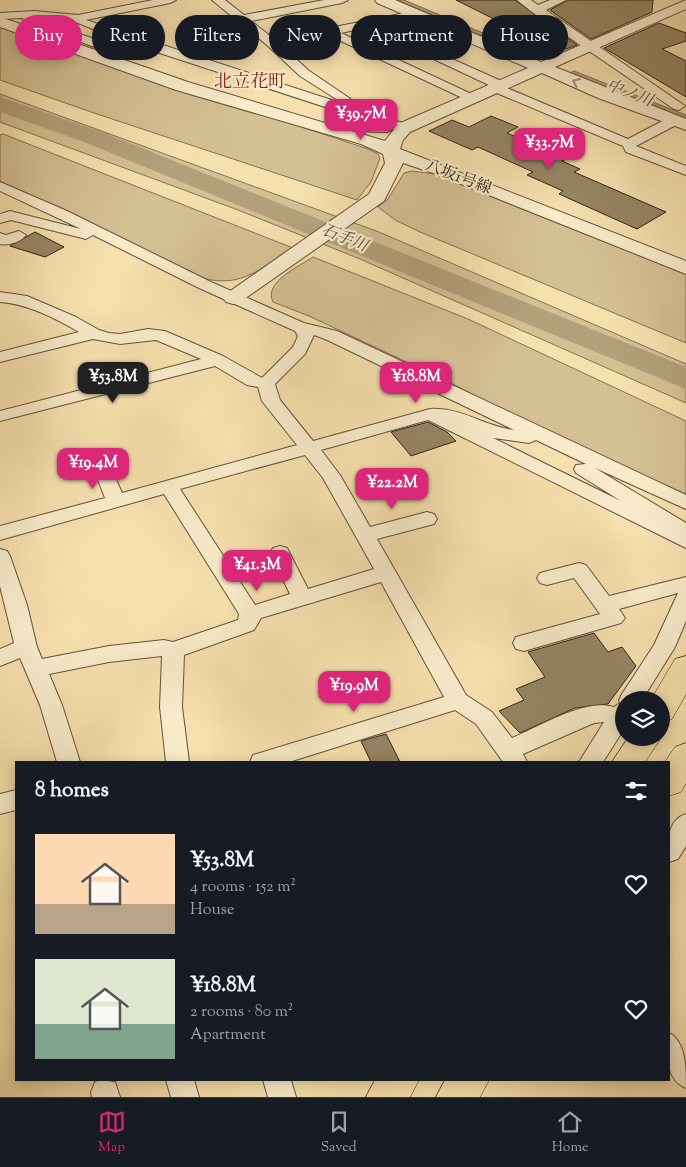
<!DOCTYPE html>
<meta charset="utf-8">
<style>
:root{--surface:#171b24;--page:#242831;--text:#f1f3f6;--muted:#9ea1a6;--line:#363941;--accent:#db2777}
body{margin:0;font-family:"Sorts Mill Goudy","Noto Serif JP",serif;background:var(--page);color:var(--text);height:100vh;display:flex;flex-direction:column;font-size:19px;white-space:nowrap}
*{box-sizing:border-box;margin:0}
p{font-size:16px;color:var(--muted)}
.icon{flex:none;width:28px;height:28px;fill:none;stroke:currentColor;stroke-width:2;stroke-linecap:round;stroke-linejoin:round}
.map{position:relative;flex:1;overflow:hidden}
.drawer{position:absolute;left:15px;top:761px;width:655px;height:320px;display:flex;flex-direction:column;background:var(--surface);border-radius:0px;box-shadow:0 2px 12px #0003}
.drawer>*{flex:none}
.hud{position:absolute;left:15px;top:15px;width:656px;height:45px;display:flex;gap:10px}
.tools{position:absolute;left:615px;top:691px;display:grid;gap:10px}
.tools a{display:grid;place-items:center;width:55px;height:55px;border-radius:50%;background:var(--surface);box-shadow:0 2px 12px #0003;font-size:25px}
.price{position:absolute;translate:-50% -42px;padding:0 11px;border-radius:10px;background:var(--accent);color:#fff;font-size:16px;line-height:32px;filter:drop-shadow(0 1px 2px #0008)}
.price::after{content:'';position:absolute;left:50%;top:30px;width:15px;height:11px;margin-left:-8px;background:inherit;clip-path:polygon(0 0,100% 0,50% 100%)}
.price.selected{background:#222;color:#fff}
ul{padding:0;list-style:none}
li{display:flex;align-items:center;gap:15px;height:125px;padding:0 20px}
li span{display:grid;place-items:center;flex:none;width:140px;height:100px;border-radius:0px;color:#555}
li>.icon{margin-inline-start:auto}
span .icon{width:60px;height:60px;fill:#fffc;stroke-width:1}
li b{font-size:21px}
h2{display:flex;justify-content:space-between;align-items:center;height:60px;padding:0 20px;font-size:21px}
.chip{padding:0 18px;border-radius:22px;background:var(--surface);box-shadow:0 2px 12px #0003;font-size:18px;line-height:45px}
.chip.selected{background:var(--accent);color:#fff}
.tabs{display:flex;justify-content:space-around;align-items:center;height:70px;border-top:1px solid var(--line);background:var(--surface);font-size:14px;color:var(--muted)}
.tabs a{display:grid;justify-items:center;gap:2px}
.tabs .selected{color:var(--accent)}
.map>svg:first-child{display:block}
.green{fill:#d5c094;stroke:#837254}
.water{fill:#b3a07a;stroke:#7f6e51}
.lines{fill:none;stroke-linecap:round;stroke-linejoin:round}
.river{fill:#b3a07a;fill-rule:evenodd}
.building{fill:#978564;stroke:#312314}
.minor-casing{stroke:#62523a;stroke-width:2}
.tertiary-casing{stroke:#62523a;stroke-width:2}
.trunk-casing{stroke:#312314;stroke-width:1}
.minor{fill:#f9ebca;fill-rule:evenodd}
.tertiary{fill:#f9ebca;fill-rule:evenodd}
.trunk{fill:#f6e0ae;fill-rule:evenodd}
.oneway{stroke:#9f9178}
.labels{text-anchor:middle;dominant-baseline:central;stroke-width:4.5;stroke-linejoin:round;paint-order:stroke}
.far-water-label{font-size:16px;font-style:italic;fill:#5e4f38;stroke:#f9ebca}
.far-street-label{font-size:16px;fill:#312314;stroke:#f9ebca}
.far-quarter-label{font-size:18px;fill:#7a1f14;stroke:#f9ebca}
</style>
<div class="map">
<svg width="686" height="1097" viewBox="0 0 686 1097">
<rect width="100%" height="100%" fill="#f6e0ae"/>
<filter id="stains"><feTurbulence type="fractalNoise" baseFrequency=".004" numOctaves="4"/><feColorMatrix values="0 0 0 0 .2 0 0 0 0 .09 0 0 0 0 .02 0 0 0 .5 -.17"/></filter>
<radialGradient id="worn" r=".72"><stop offset=".6" stop-color="#630" stop-opacity="0"/><stop offset="1" stop-color="#630" stop-opacity=".3"/></radialGradient>
<path class="green" d="M0 27 368 149 378 154 380 158 371 182 357 200 91 112 0 80Z
M0 94 379 232 686 364V403L360 259 238 210 0 122Z
M3 134 293 248C263 267 241 289 203 278L0 183V135Z
M412 171 436 174 686 274V343L420 232 395 220 378 207 388 199 404 173Z
M313 257 468 319 686 421V494L540 430 451 383 309 316 273 302C263 282 300 266 313 257Z"/>
<path class="water" d="M397 0H404L533 54 529 56Z
M574 71 686 115V118L570 73Z"/>
<g class="lines">
<path class="river" d="M0 97 102 132 686 367V389L84 142 0 112Z"/>
</g>
<path class="building" d="M456 0H515L577 45 566 49 557 47 544 37 537 39 516 24 508 26Z
M568 0H653L652 12 591 39 550 10Z
M233 19 253 36 217 43 199 26Z
M659 23 686 33V41L662 49 686 61V97L604 48Z
M491 116 518 127 507 133 566 159 562 161 580 169 574 172 666 212 637 229 559 194 563 191 527 175 533 172 478 147 472 150 429 131 452 120 469 127Z
M35 232 64 247 45 257 10 246Z
M428 422 447 432 456 441 411 456 391 432Z
M594 633 608 652 622 647 636 666 608 704 575 708 520 733 499 711 524 700 516 689 545 677 528 652Z
M386 734 400 762H371L361 741Z"/>
<g class="lines">
<g class="minor-casing">
<path id="minor" d="M153 0H176L170 3 86 20 344 104 300 76 268 46 212 0H225L244 15 324 0H348L342 3 251 21 274 39 415 11 419 12V16L341 33 480 98 479 101H469L328 35 281 45 308 70 355 102 354 105H347L409 125 411 128 404 132 393 129 387 132 319 130 312 126 314 123 377 124 132 44 111 53 24 21 23 18 0 19V13L34 11 78 15ZM35 18 73 21 120 40 111 45Z
M517 0H531L538 5 550 0H566L546 10 685 106 679 110 674 109 532 12Z
M437 20 441 21V25L407 39 506 83 507 88 628 139 668 118H678L680 121 678 124 636 146 686 166V175L626 152 623 146 492 91 491 86 391 39Z
M0 182 67 211 211 282 304 323 337 331 686 495V509L595 468 686 523V548L428 420 321 450 340 475 370 527 427 512 434 514 437 519 434 524 377 539 466 695 492 712 512 738C539 727 585 698 614 707L620 703 619 700 622 694 654 645 678 593 619 609 625 618 621 623 524 651 516 649 513 643 516 637 600 614 574 578 547 585 540 583 537 578 540 573 579 563 586 565 609 596 686 577V621L675 647 642 700H624V729L603 762H579L604 722 594 723 523 754 527 762H503L476 724 455 710 289 762H250L253 755 444 697 381 582 261 618 254 630 184 655 182 707 189 762H166L160 707 162 656 109 662 49 674 62 705 80 762H57L40 705 20 658 0 666V649L14 643 0 586V549L7 551 10 556 27 605 37 647 42 659 109 646 164 640 173 642 238 620 239 614 164 494 0 540V526L105 498 92 465 94 461H108L122 493 297 445 262 401 258 387 247 385 215 366 0 421V411L201 359 156 340 120 344 93 339 0 362V352L79 332C55 318 28 304 0 302V292L27 296 76 317 99 330 109 333 120 334 148 329 165 331 223 356 262 378 293 347 298 336 295 331 199 288 93 235 86 239 11 220 0 223V214L10 211 81 229 0 191ZM314 335 325 339 514 430C483 426 462 407 430 409L313 441 280 400 275 384 305 354ZM493 438 529 443 536 440 586 464 576 465 574 469 576 473 621 501ZM305 455 323 478 374 569 308 589 287 548 280 546 273 548 270 553 290 594 255 605 180 489Z
M19 231 26 235C21 242 8 246 0 244V233L6 235Z
M16 790V810L0 814V794Z
M686 814V846L678 859 669 862C669 844 665 821 686 814Z
M669 1033C686 1042 686 1067 686 1088 664 1079 668 1053 669 1033Z
M100 1080 115 1082 120 1097H92L91 1092 95 1082Z
M166 1080H194L199 1097H171Z
M263 1080H291L296 1097H268Z"/>
</g>
<g class="tertiary-casing">
<path id="tertiary" d="M375 0H395L541 62 686 0V9L555 67 686 119V130L598 98 542 73 410 132 403 140 400 149 686 261V274L436 174 403 163 384 201 240 302 233 304 226 302 223 298 226 294 369 194 385 163 383 154 361 144 176 90 0 27V17L188 82 385 141 398 124 528 68 377 3Z"/>
</g>
<g class="trunk-casing">
<path id="trunk" d="M686 656V694L672 719 661 723V700H651L675 659Z
M628 738H661L645 762H612Z
M686 743V783L681 792 669 796V762H665L675 747Z
M375 1080H419L410 1097H366Z
M445 1080H489L480 1097H436Z"/>
</g>
<use href="#minor" class="minor"/>
<use href="#tertiary" class="tertiary"/>
<use href="#trunk" class="trunk"/>
</g>
<defs><path id="oneway-chevron" d="M-2-3.5L2.5 0L-2 3.5" fill="none" stroke-width="1.6" stroke-linecap="round" stroke-linejoin="round" transform="scale(1.25)"/></defs>
<use class="oneway" href="#oneway-chevron" transform="translate(576 82) rotate(-156)"/>
<g class="labels">
<g class="far-water-label">
<text transform="translate(629 94) rotate(21)">中ノ川</text>
<text transform="translate(344 239) rotate(22)">石手川</text>
</g>
<g class="far-street-label">
<text transform="translate(458 178) rotate(21)">八坂1号線</text>
</g>
<g class="far-quarter-label">
<text x="250" y="83">北立花町</text>
</g>
</g>
<rect width="100%" height="100%" filter="url(#stains)"/>
<rect width="100%" height="100%" fill="url(#worn)"/>
</svg>
<div class="tools">
<a><svg class="icon" aria-label="layers" viewBox="0 0 24 24"><path d="M12 4l9 5-9 5-9-5zM3 14l9 5 9-5"/></svg></a>
</div>
<b class="price" style="left:361px;top:141px">¥39.7M</b>
<b class="price" style="left:549px;top:170px">¥33.7M</b>
<b class="price selected" style="left:113px;top:404px">¥53.8M</b>
<b class="price" style="left:416px;top:404px">¥18.8M</b>
<b class="price" style="left:93px;top:490px">¥19.4M</b>
<b class="price" style="left:392px;top:510px">¥22.2M</b>
<b class="price" style="left:257px;top:592px">¥41.3M</b>
<b class="price" style="left:354px;top:713px">¥19.9M</b>
<div class="hud">
<a class="chip selected">Buy</a>
<a class="chip">Rent</a>
<a class="chip">Filters</a>
<a class="chip">New</a>
<a class="chip">Apartment</a>
<a class="chip">House</a>
</div>
<section class="drawer">
<h2>8 homes<svg class="icon" aria-label="filters" viewBox="0 0 24 24"><path d="M4 7h16M4 17h16"/><circle cx="9" cy="7" r="2"/><circle cx="15" cy="17" r="2"/></svg></h2>
<ul>
<li><span style="background:linear-gradient(#ffd9b3 70%,#b9a48a 0)"><svg class="icon" aria-label="home" viewBox="0 0 24 24"><path d="M3 11l9-7 9 7M6 9v11h12V9"/></svg></span><div><b>¥53.8M</b><p>4 rooms · 152 m²</p><p>House</p></div><svg class="icon" aria-label="heart" viewBox="0 0 24 24"><path d="M12 20l-8-8c-3-5 5-10 8-4 3-6 11-1 8 4z"/></svg></li>
<li><span style="background:linear-gradient(#dfe7d0 65%,#7fa58c 0)"><svg class="icon" aria-label="home" viewBox="0 0 24 24"><path d="M3 11l9-7 9 7M6 9v11h12V9"/></svg></span><div><b>¥18.8M</b><p>2 rooms · 80 m²</p><p>Apartment</p></div><svg class="icon" aria-label="heart" viewBox="0 0 24 24"><path d="M12 20l-8-8c-3-5 5-10 8-4 3-6 11-1 8 4z"/></svg></li>
</ul>
</section>
</div>
<nav class="tabs">
<a class="selected"><svg class="icon" aria-label="map" viewBox="0 0 24 24"><path d="M3 6l6-2 6 2 6-2v14l-6 2-6-2-6 2zM9 4v14M15 6v14"/></svg>Map</a>
<a><svg class="icon" aria-label="saved" viewBox="0 0 24 24"><path d="M7 4h10v16l-5-4-5 4z"/></svg>Saved</a>
<a><svg class="icon" aria-label="home" viewBox="0 0 24 24"><path d="M3 11l9-7 9 7M6 9v11h12V9"/></svg>Home</a>
</nav>
